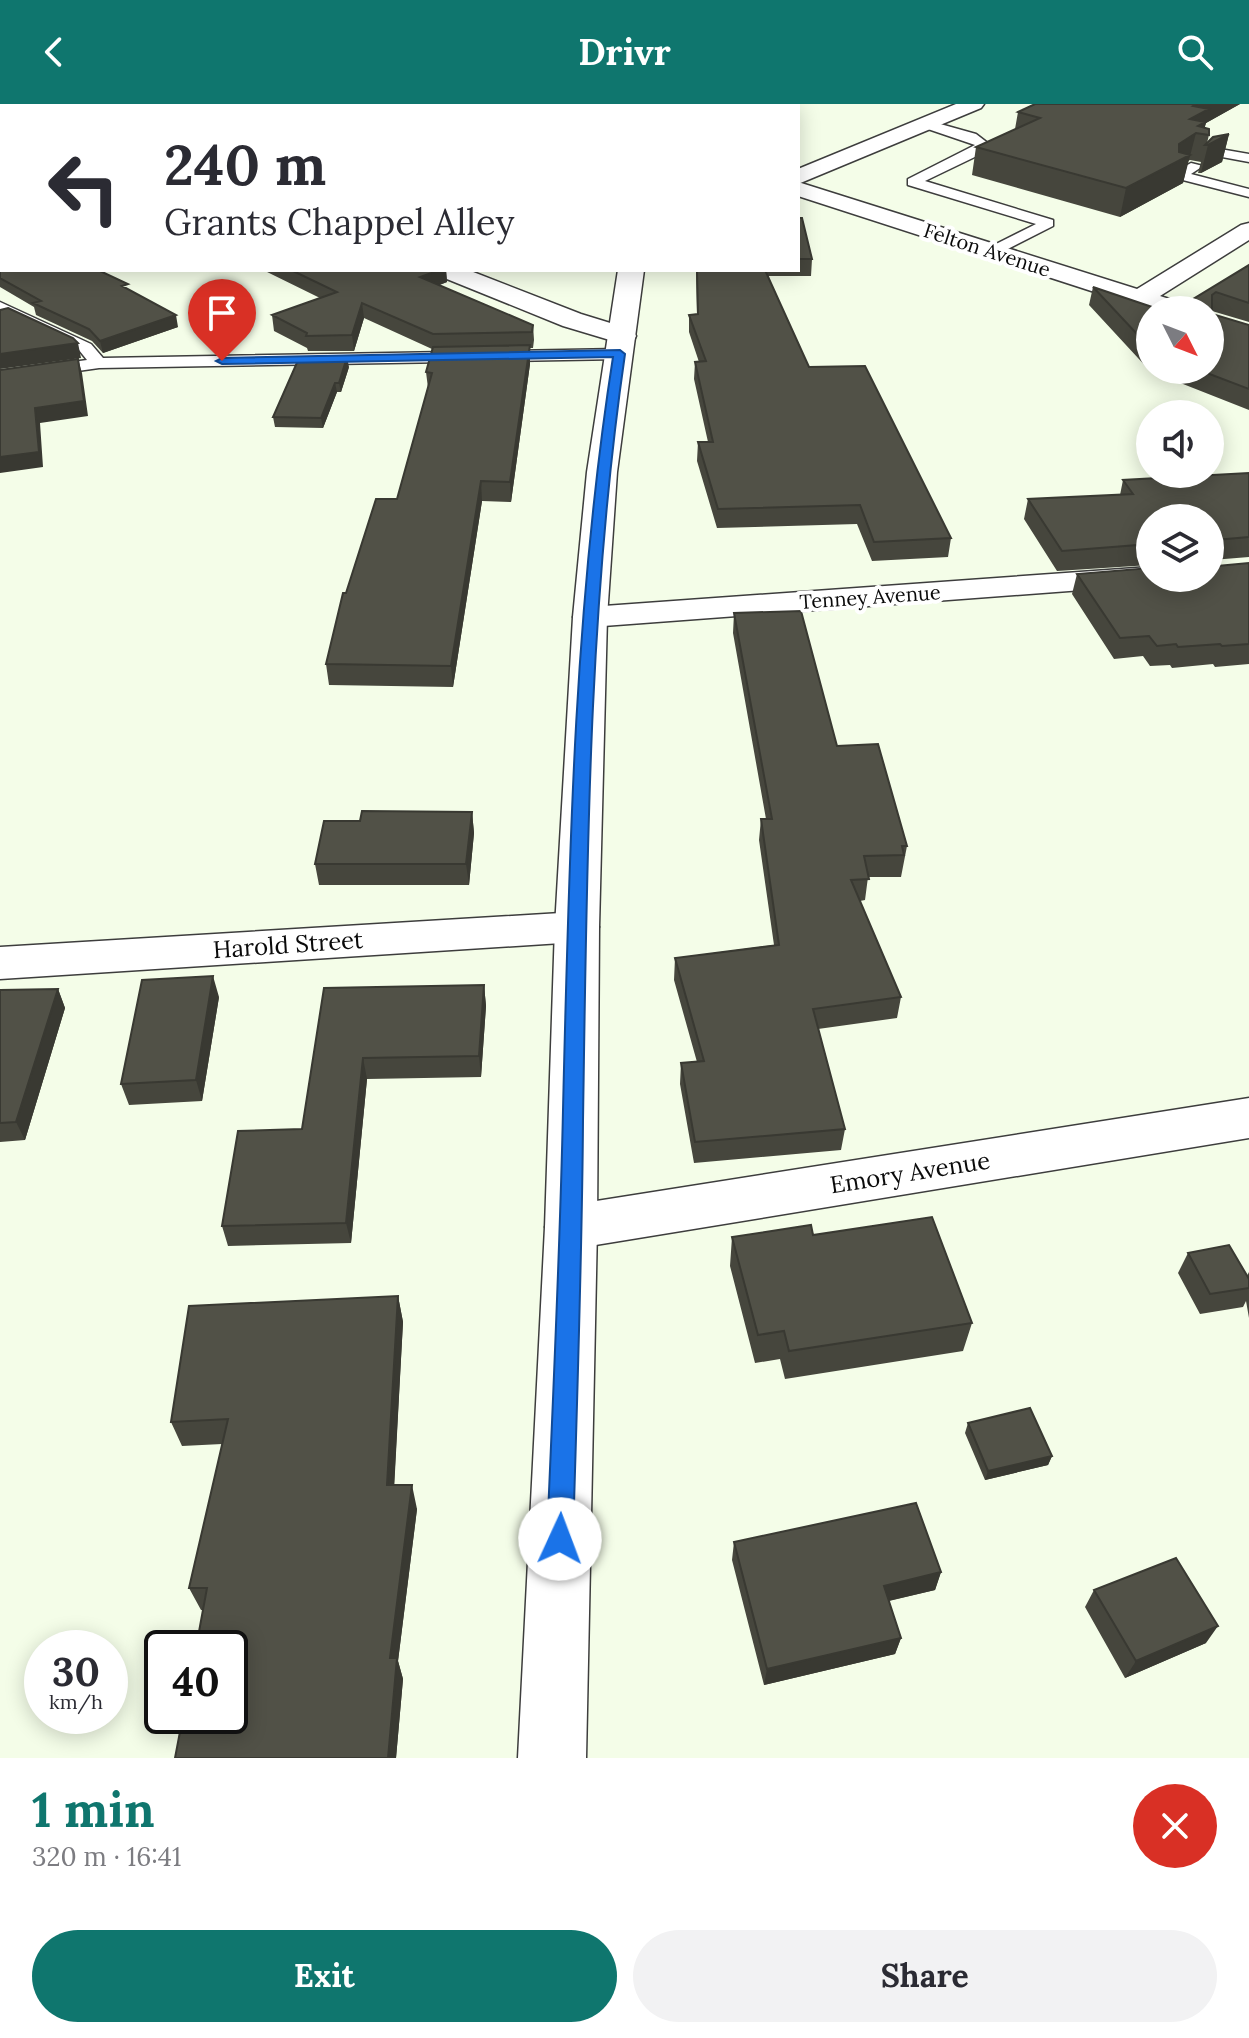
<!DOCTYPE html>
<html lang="en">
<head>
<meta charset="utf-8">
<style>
	:root { --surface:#fff; --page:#f2f2f3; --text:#2b2b33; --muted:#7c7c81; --accent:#0f766e }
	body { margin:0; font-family:Lora,serif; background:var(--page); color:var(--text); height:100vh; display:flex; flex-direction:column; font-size:30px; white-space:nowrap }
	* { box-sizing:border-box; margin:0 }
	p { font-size:26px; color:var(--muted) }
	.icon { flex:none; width:44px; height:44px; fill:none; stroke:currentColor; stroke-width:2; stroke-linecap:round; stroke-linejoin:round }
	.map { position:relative; height:1654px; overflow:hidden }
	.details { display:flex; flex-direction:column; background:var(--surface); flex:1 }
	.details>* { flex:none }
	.hud { position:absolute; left:0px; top:0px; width:800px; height:168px; box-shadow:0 4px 20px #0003; background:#fff; color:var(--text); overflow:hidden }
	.needle { width:52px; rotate:132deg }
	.buttons { position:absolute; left:1136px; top:192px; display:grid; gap:16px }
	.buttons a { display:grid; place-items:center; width:88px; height:88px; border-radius:50%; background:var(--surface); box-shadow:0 4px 20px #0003; font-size:40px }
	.speed { position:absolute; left:24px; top:1526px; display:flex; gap:16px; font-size:40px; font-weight:700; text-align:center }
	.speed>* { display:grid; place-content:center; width:104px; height:104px; border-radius:50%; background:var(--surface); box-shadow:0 4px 20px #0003; line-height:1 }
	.speed small { font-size:20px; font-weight:400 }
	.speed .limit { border:4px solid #111; border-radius:12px; background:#fff; color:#111 }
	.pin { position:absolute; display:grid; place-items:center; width:68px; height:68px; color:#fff; margin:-82px -34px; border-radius:50% 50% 50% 0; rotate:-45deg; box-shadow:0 0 8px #0007 }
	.pin .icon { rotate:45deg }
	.me { position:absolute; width:88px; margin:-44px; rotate:2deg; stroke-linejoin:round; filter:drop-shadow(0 0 6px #0008) }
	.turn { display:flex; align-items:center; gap:28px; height:168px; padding:0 32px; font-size:36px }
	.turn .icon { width:104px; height:104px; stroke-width:2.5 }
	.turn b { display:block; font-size:56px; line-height:68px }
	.round { display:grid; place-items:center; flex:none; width:84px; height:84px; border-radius:42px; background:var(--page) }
	.overview { display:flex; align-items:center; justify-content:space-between; height:136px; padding:0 32px }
	h1 { font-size:48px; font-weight:700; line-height:60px; color:var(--accent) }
	.action { display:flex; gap:16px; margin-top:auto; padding:16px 32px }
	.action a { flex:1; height:92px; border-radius:48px; background:var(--accent); color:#fff; font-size:32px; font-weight:700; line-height:92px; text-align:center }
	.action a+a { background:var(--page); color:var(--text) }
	header { display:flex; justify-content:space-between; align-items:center; height:104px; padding:0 32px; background:var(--accent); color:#fff; font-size:36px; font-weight:700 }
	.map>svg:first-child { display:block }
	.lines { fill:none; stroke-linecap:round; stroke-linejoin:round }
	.service-casing { stroke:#3d3d3d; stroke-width:3 }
	.minor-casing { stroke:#3d3d3d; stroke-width:3 }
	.tertiary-casing { stroke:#3d3d3d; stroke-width:3 }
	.service { fill:#fff; fill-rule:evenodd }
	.minor { fill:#fff; fill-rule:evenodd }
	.tertiary { fill:#fff; fill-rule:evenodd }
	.wall { fill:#46463d }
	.shaded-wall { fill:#393932 }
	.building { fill:#515147; stroke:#393932; stroke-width:2 }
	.route { fill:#1a73e8; stroke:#114b97; stroke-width:2 }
	.labels { text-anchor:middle; stroke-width:8; stroke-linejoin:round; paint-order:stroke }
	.far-street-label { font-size:20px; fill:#0a0a0a; stroke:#fff }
	.street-label { font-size:24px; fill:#0a0a0a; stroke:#fff }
</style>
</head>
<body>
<header><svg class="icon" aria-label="back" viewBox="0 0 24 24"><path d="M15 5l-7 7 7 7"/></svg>Drivr<svg class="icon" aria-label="search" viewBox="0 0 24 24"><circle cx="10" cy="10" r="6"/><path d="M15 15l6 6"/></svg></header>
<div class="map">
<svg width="1249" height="1654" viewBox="0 0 1249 1654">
	<rect width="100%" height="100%" fill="#f4fde8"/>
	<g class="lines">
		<defs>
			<path id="service" d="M926,16l50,14 13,10 -8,10 -56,27 128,39v6l-55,28h-10v-6l48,-24 -128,-39v-6l67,-34 -53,-18v-6z
				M1220,45l29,5v8l-27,-5 -7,5h-10v-6z
				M1191,59l12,3 -12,8 58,15v8l-74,-19v-6z
				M0,198l91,42 12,14 517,-9 8,5 -8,5 -521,9 -99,14v-10l87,-12 -8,-10 -79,-37z"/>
			<path id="minor" d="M514,0h25l1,2h-25z
				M798,78l339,107 104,-64 8,-2v17l-89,56 25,8 4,6h-39l-352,-114z
				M433,166h35l113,44 52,16 3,6 -3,6 -10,2 -60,-18 -126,-51z
				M1150,463v11h16l-4,6 -572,43 -12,-3 -5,-7 5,-7 12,-3z
				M577,808l16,4 6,11 -6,11 -16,4 -577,37v-32z
				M1249,994v40l-678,111 -19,-6 -7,-16 7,-16 19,-6z"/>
			<path id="tertiary" d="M956,0h28l-3,4 -183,76v-15z
				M618,166h26l-27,202 -10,145 -8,310 -2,300 -11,531h-68l27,-531 10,-300 18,-310 14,-145z"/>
		</defs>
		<use href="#service" class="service-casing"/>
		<use href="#minor" class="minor-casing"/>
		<use href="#tertiary" class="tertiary-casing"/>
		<use href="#service" class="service"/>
		<use href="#minor" class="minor"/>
		<use href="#tertiary" class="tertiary"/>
	</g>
	<path class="wall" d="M0,0l2,2v69l-2,-1z
		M1035,0h205l-34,19 -2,5 5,7 -2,8 22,-9 -7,28 -21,11h-3l3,-11 -11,-2 -2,1 -5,22 -63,34 -148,-42 4,-28 39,-18 3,-17z
		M798,114l14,41 -1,17h-44l42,91 142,171 -3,19 -76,4 -15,-37 -140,4 -20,-67 1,-19h10l-14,-63 1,-17h4l-10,-30v-17l8,-1 -1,-44h102z
		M0,149l130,37 48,37 -75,26 -11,-12 -56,-26 -2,-8 -34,-20z
		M1249,161v57l-37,-11v3l37,11v85l-99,-39 -61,-66 4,-18 57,23v60h60l-35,-60z
		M263,166h183l1,12 -8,3 94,40 1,15 -1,8h-3v16l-19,138 -29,-1 -29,186 -124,-2 -3,-21 20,-71 51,-94 31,-111 -2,-16 6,-23 -68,-31 -10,33h-46l-1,-3 -33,-17 -2,-16 48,-17z
		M349,263l-8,25h-4l-14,36 -48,-1 -2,-10z
		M1249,369v84l-37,3 -1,3 6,3 32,-3v101l-34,3 -2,-3 -41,4 -2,-3 -20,1 -7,-10 -29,3 -42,-65 5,-20 133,4v-60h-60v47l-93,6 -33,-52 4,-20 92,-4 3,-15z
		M734,509l103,133 70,100 -6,31h-33l-3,23 -5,1 41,96 -4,21 -79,11 27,100 -4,21 -147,13 -14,-79 1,-21 16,-1 -23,-82 1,-22 99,-13 -15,-105 2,-21h5l-33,-186z
		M472,708l2,21 -5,52h-150l-4,-21 45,-43z
		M484,881l2,21 -5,71 -114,2 -16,164 -123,3 -6,-20 80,-97 22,-141z
		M58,885l7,19 -40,132 -25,2v-152z
		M219,893l-17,104 -73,4 -8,-21z
		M813,1131l159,88 -9,28 -178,28 -5,-20 -25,4 -25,-97 2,-29z
		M1188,1149l59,23 2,-4v46l-3,-17 -3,6 -43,7 -22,-41z
		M398,1192l5,26 -9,163 23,24 -19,152 5,18 -7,79h-221l28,-148h-2l-12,-22 33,-144 -40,2 -11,-24z
		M968,1319l84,33 -4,9 -63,15 -20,-47z
		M734,1438l207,30 -6,18 -46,11 12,37 -6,16 -131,31 -32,-125z
		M1094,1486l112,53 -81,35 -40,-71z"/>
	<path class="shaded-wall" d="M1196,0h44l-34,19 -3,11 -7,-1 -13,50 -63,34 6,-29 53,-44 14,-38z
		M1229,30l-7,28 -21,11 7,-28z
		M440,166h6l1,12 -25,10 -2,-15z
		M362,199l2,15 -10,33 -2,-16z
		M176,211l2,12 -75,26 -3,-12z
		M78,239l3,15 -81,11v-15z
		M530,241v19l-19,138 -1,-20z
		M347,253l2,10 -8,25 -2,-9z
		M78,255l4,14 6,43 -48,7 3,44 -43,6v-16l35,-49z
		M335,279l2,9 -14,36 -2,-10z
		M481,377l1,20 -29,186 -2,-21z
		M472,708l2,21 -5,52 -3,-21z
		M213,872l6,21 -17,104 -6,-21z
		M484,881l2,21 -5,71 -2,-21z
		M58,885l7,19 -40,132 -9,-18z
		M363,954l4,21 -16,164 -5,-20z
		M398,1192l5,26 -10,187 -6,-24z
		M1052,1352l-4,9 -63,15 3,-9z
		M412,1381l5,24 -19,152 5,18 -7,79h-8l2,-100z
		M941,1468l-6,18 -56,13 5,-17z
		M1218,1522l-12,17 -81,35 11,-17z
		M901,1534l-6,16 -131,31 3,-16z"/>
	<path class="building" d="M0,0h209l5,2h-212v57l-2,-1z
		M1035,0h161l-3,2 16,3 -19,10 15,3 -7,4 11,3v6l-13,-2 -17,11v8l11,3 -64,33 -150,-41 64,-29 -22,-6z
		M1229,30l-21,11h-3l8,-8z
		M798,114h4l10,41h-14z
		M2,148v18h96l30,14 -6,2 54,29 -76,26 -11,-12 -56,-26 8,-2 -41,-23v-25z
		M1249,161v38l-33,-11 -4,3v19l37,11v64l-50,-19h11v-60h-35z
		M291,166h149l-20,7 113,48 -1,7 -99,2 -71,-31 -10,32 -46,1 1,-3 -35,-18 65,-23z
		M697,166h68l44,97 56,-1 86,172 -77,4 -14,-37 -142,4 -20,-67h15l-18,-80 11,-1 -17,-46 9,-1z
		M1093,183l68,23h-11v38z
		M8,204l65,30 5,5 -78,11v-44z
		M530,241l-20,137 -29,-1 -30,185 -125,-2 17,-71h3l30,-94h21l35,-126 -6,-1 7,-25z
		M347,253l-8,26h-4l-14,35 -48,-1 26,-59z
		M78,255l6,42 -49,7 4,44 -39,5v-87z
		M1249,369v64l-33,3 -3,15h-3v-37h-60v26l-88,7 -34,-52 105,-5 -10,-14z
		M1210,459l7,3 32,-3v81l-27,2 -2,-2 -42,3 -2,-3 -19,2 -8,-10 -29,2 -43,-64 73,-6v10h60z
		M801,507l36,135 41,-2 29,102h-5l2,9 -40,1 5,23 -18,1 50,117 -88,12 32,120 -150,13 -14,-79 23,-2 -29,-103 104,-13 -18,-126h11l-38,-206z
		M362,707l110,1 -6,52h-151l9,-43h36z
		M213,872l-17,104 -75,4 21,-104z
		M484,881l-5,71 -116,2 -17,165 -124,3 16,-95 64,-2 22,-141z
		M58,885l-42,133 -16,1v-133z
		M932,1113l40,106 -183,28 -5,-20 -26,4 -26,-98 79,-12 2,10z
		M1229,1141l20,34v9l-39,6 -22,-41z
		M398,1192l-11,189h25l-22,173h7l-9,100h-213l8,-42h47v-68h-34l11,-60h-18l39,-169 -57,3 18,-116z
		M1030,1304l22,48 -64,15 -20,-48z
		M916,1399l25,69 -57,14 17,52 -134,31 -33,-127z
		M1176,1454l42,68 -82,35 -42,-71z"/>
	<path class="route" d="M620,246l5,4c-37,254 -38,511 -42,767 -1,140 -6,279 -10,418l-4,9 -9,4 -9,-4 -4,-9c6,-143 13,-285 16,-429 6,-251 11,-504 50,-753l-391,7 -6,-3 6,-3z"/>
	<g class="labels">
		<g class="far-street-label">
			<text transform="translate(987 146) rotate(18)" y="7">Felton Avenue</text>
			<text transform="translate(870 493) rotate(-4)" y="7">Tenney Avenue</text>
		</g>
		<g class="street-label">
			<text transform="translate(288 841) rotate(-4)" y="8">Harold Street</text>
			<text transform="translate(910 1069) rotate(-9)" y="8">Emory Avenue</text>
		</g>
	</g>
</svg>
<div class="buttons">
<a><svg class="needle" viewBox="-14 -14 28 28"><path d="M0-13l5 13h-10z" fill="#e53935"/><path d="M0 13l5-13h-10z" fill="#7c7c81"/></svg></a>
<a><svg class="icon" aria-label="sound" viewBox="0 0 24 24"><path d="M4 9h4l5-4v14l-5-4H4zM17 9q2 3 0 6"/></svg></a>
<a><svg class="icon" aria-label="layers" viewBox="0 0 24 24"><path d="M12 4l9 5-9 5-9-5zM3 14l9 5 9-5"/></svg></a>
</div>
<div class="speed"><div>30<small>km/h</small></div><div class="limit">40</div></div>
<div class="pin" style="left:222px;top:257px;background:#d93025"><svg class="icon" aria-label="arrive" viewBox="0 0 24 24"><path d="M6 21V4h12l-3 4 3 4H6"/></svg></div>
<svg class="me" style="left:560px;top:1435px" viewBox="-20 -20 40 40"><circle r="19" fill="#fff"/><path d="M0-13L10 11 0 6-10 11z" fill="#1a73e8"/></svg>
<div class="hud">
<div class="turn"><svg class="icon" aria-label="left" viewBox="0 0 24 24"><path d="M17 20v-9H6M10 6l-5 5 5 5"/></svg><div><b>240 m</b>Grants Chappel Alley</div></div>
</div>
</div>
<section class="details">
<div class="overview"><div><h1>1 min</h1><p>320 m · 16:41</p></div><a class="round" style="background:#d93025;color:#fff"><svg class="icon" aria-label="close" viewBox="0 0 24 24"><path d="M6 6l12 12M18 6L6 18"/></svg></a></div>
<div class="action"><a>Exit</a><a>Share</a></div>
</section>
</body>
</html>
